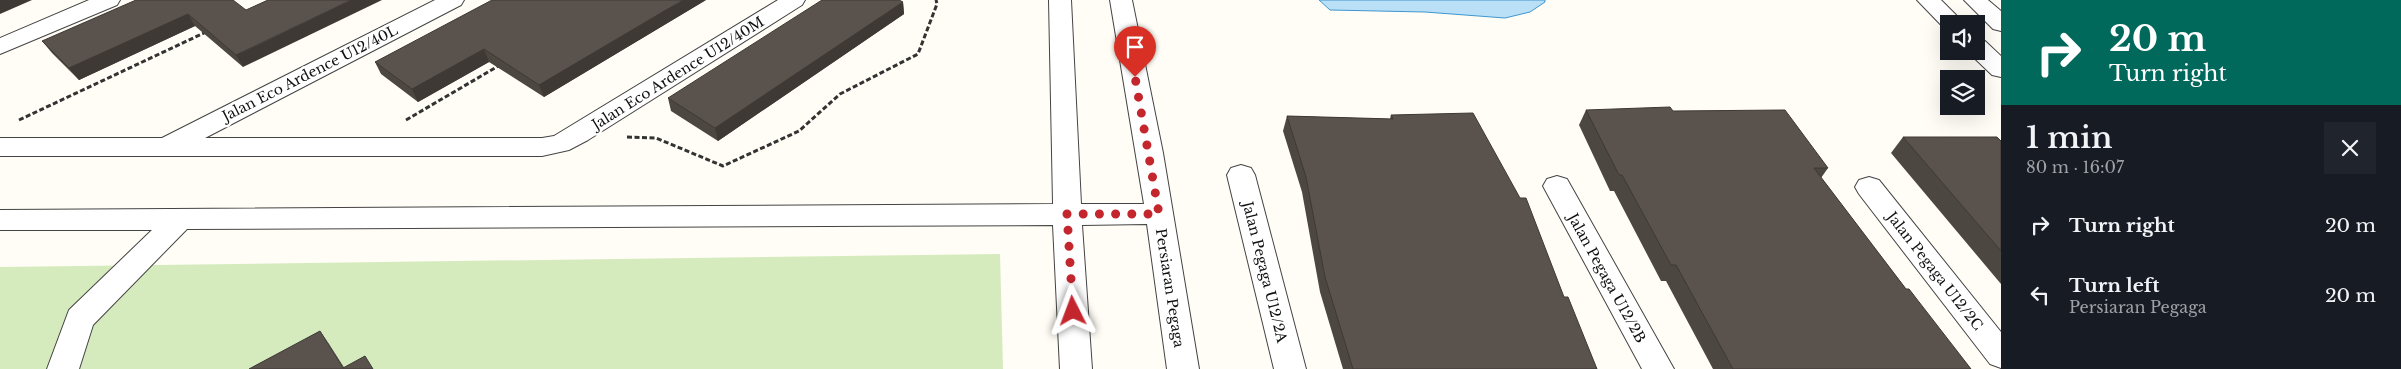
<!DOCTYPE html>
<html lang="en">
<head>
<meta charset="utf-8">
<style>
	:root { --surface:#171b24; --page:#20242c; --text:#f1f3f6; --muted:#9ea1a6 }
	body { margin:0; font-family:"Libre Baskerville",serif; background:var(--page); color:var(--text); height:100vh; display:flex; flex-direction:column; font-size:19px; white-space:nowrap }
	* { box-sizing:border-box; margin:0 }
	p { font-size:16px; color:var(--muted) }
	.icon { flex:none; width:28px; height:28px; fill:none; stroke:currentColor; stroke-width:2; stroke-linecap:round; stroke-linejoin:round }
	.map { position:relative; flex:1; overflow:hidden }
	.drawer { display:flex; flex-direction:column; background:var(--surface); width:400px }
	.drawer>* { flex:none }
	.banner { background:#00695c; color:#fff; overflow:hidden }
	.tools { position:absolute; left:1940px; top:15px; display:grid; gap:10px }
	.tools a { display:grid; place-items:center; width:45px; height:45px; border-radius:0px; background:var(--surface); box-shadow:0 5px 20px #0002; font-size:25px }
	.pin { position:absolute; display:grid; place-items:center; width:42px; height:42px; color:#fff; margin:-51px -21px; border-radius:50% 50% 50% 0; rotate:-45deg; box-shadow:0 0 5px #0007 }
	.pin .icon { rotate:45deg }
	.me { position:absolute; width:55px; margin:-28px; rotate:357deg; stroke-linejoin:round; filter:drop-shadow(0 0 4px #0008) }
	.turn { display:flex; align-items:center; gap:18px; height:105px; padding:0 25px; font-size:22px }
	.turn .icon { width:65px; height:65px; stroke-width:2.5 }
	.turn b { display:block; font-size:35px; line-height:42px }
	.round { display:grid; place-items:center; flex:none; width:52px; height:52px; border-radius:0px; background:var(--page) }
	.head { display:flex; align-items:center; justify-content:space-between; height:85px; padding:0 25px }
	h1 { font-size:30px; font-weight:600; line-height:38px }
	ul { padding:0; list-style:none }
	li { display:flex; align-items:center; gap:15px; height:70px; padding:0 25px }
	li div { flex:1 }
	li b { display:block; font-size:19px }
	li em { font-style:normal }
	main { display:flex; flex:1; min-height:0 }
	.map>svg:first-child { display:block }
	.green { fill:#d5ebbd }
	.water { fill:#b9e0f7; stroke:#3f96cf }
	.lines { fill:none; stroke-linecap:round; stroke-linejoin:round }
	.minor-casing { stroke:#444; stroke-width:2 }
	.tertiary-casing { stroke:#444; stroke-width:2 }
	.path { stroke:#333; stroke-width:3; stroke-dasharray:5 2.5; stroke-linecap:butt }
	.minor { fill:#fff; fill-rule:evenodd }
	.tertiary { fill:#fff; fill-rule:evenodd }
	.wall { fill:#4d4742 }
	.shaded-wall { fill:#3f3936 }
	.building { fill:#5a524d; stroke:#3f3936 }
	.route { stroke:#c4262e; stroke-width:9; stroke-dasharray:0 16.2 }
	.labels { text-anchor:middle; stroke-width:5; stroke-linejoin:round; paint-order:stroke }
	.street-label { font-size:14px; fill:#111; stroke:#fff }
</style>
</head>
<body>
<main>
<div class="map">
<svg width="2001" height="369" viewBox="0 0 2001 369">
	<rect width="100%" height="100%" fill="#fffdf5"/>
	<path class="green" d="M1000,254l3,115h-1003v-102z"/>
	<path class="water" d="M1319,0h226v2l-15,10 -25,6 -80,-6 -95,-2z"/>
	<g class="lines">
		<defs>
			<path id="minor" d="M89,0h31l-3,5 -117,49v-16z
				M435,0h29l-3,5 -256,133h337l12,-2 224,-136h27l-3,5 -214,135 -19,10 -27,6h-542v-18h162z
				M1049,0h22l10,204h63l-34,-204h22l31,153 36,216h-32l-20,-145 -65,1 10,144h-32l-7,-144 -866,4 -94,96 -14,44h-32l22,-59 83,-80h-152v-20l1053,-6z
				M1241,165l10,3 4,7 51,194h-32l-47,-194 4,-7z
				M1557,176l10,3 107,190h-32l-99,-183 4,-7z
				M1869,177l10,3 122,152v36l-11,-4 -131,-170 -4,-7 4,-7z"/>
			<path id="tertiary" d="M1917,0h24l24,24h-16v6l-4,-1z
				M1964,0h24l13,11v20l-8,-2z
				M1976,39l9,2 16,15v21l-9,-2 -25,-24h9z"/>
		</defs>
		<use href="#minor" class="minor-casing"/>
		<use href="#tertiary" class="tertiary-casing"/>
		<path class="path" d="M19,120l187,-88
			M406,120l94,-55
			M627,137l29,1 67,28 76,-35 41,-37 78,-40 19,-50 -1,-4"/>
		<use href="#minor" class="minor"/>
		<use href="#tertiary" class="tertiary"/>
	</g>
	<path class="wall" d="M233,0l10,67 -48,-41 -116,54 -27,-27 -10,-12z
		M706,0l-162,97 -55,-35 -71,40 -37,-28 -6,-12z
		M903,2l1,12 -186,127 -47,-30 -3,-13z
		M1586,110l87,1 155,57 -7,10 85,111 65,80h-258l-47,-88h-5l-47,-90h-4l-31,-66z
		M1391,115l173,182 33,72h-254l-23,-77 -18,-100 -19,-61 4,-15 103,3z
		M1903,137l98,4v143l-110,-131z"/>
	<path class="shaded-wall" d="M0,0h32l-32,14z
		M351,0h31l-139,67 -7,-12z
		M683,0h23l-162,97 -5,-12z
		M903,2l1,12 -186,127 -3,-13z
		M188,14l7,12 -116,54 -10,-12z
		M484,49l5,13 -71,40 -6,-13z
		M320,331l9,13 16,25h-1z"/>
	<path class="building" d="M136,0h97l13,10 22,-10h83l-115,55 -48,-41 -119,54 -27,-27z
		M492,0h191l-144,85 -55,-36 -72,40 -37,-27z
		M822,0h77l4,2 -188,126 -47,-30z
		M1670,107l3,4 112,-1 43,58h-14l92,121h3l62,80h-238l-57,-104h-5l-49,-90h-3l-33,-65z
		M1473,113l47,85h6l38,99h4l29,72h-244l-28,-92 -19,-100 -19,-61 106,3 -2,-4z
		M1903,137h94l4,4v110z
		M320,331l23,37 22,-12 8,13h-124z"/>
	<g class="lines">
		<path class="route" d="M1073,311l-6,-97h92l-24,-137"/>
	</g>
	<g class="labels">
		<g class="street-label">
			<text transform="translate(310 73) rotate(-27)" y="5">Jalan Eco Ardence U12/40L</text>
			<text transform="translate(678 73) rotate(-32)" y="5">Jalan Eco Ardence U12/40M</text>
			<text transform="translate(1935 271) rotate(52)" y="5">Jalan Pegaga U12/2C</text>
			<text transform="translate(1265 272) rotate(76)" y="5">Jalan Pegaga U12/2A</text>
			<text transform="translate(1607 278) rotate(61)" y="5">Jalan Pegaga U12/2B</text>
			<text transform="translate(1170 288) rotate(81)" y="5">Persiaran Pegaga</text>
		</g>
	</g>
</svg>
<div class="tools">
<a><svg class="icon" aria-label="sound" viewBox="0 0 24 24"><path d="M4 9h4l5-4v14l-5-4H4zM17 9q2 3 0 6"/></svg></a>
<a><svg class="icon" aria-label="layers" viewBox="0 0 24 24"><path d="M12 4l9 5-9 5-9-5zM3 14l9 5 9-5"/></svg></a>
</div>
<div class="pin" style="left:1135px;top:77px;background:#d93025"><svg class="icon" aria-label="arrive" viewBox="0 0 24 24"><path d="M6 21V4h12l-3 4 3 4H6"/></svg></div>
<svg class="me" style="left:1073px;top:311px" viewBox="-20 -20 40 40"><path d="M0-17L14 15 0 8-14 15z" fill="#c4262e" stroke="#fff" stroke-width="4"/></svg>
</div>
<section class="drawer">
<div class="banner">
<div class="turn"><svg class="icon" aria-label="right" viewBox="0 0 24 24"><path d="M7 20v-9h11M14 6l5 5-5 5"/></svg><div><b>20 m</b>Turn right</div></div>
</div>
<div class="head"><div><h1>1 min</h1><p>80 m · 16:07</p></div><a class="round"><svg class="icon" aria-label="close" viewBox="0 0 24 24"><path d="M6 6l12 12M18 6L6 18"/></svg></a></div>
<ul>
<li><svg class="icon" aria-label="right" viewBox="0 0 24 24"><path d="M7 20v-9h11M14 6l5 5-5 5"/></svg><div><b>Turn right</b></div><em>20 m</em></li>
<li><svg class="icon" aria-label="left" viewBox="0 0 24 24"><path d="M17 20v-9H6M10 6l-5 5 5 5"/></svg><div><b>Turn left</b><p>Persiaran Pegaga</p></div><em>20 m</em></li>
</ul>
</section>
</main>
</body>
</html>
